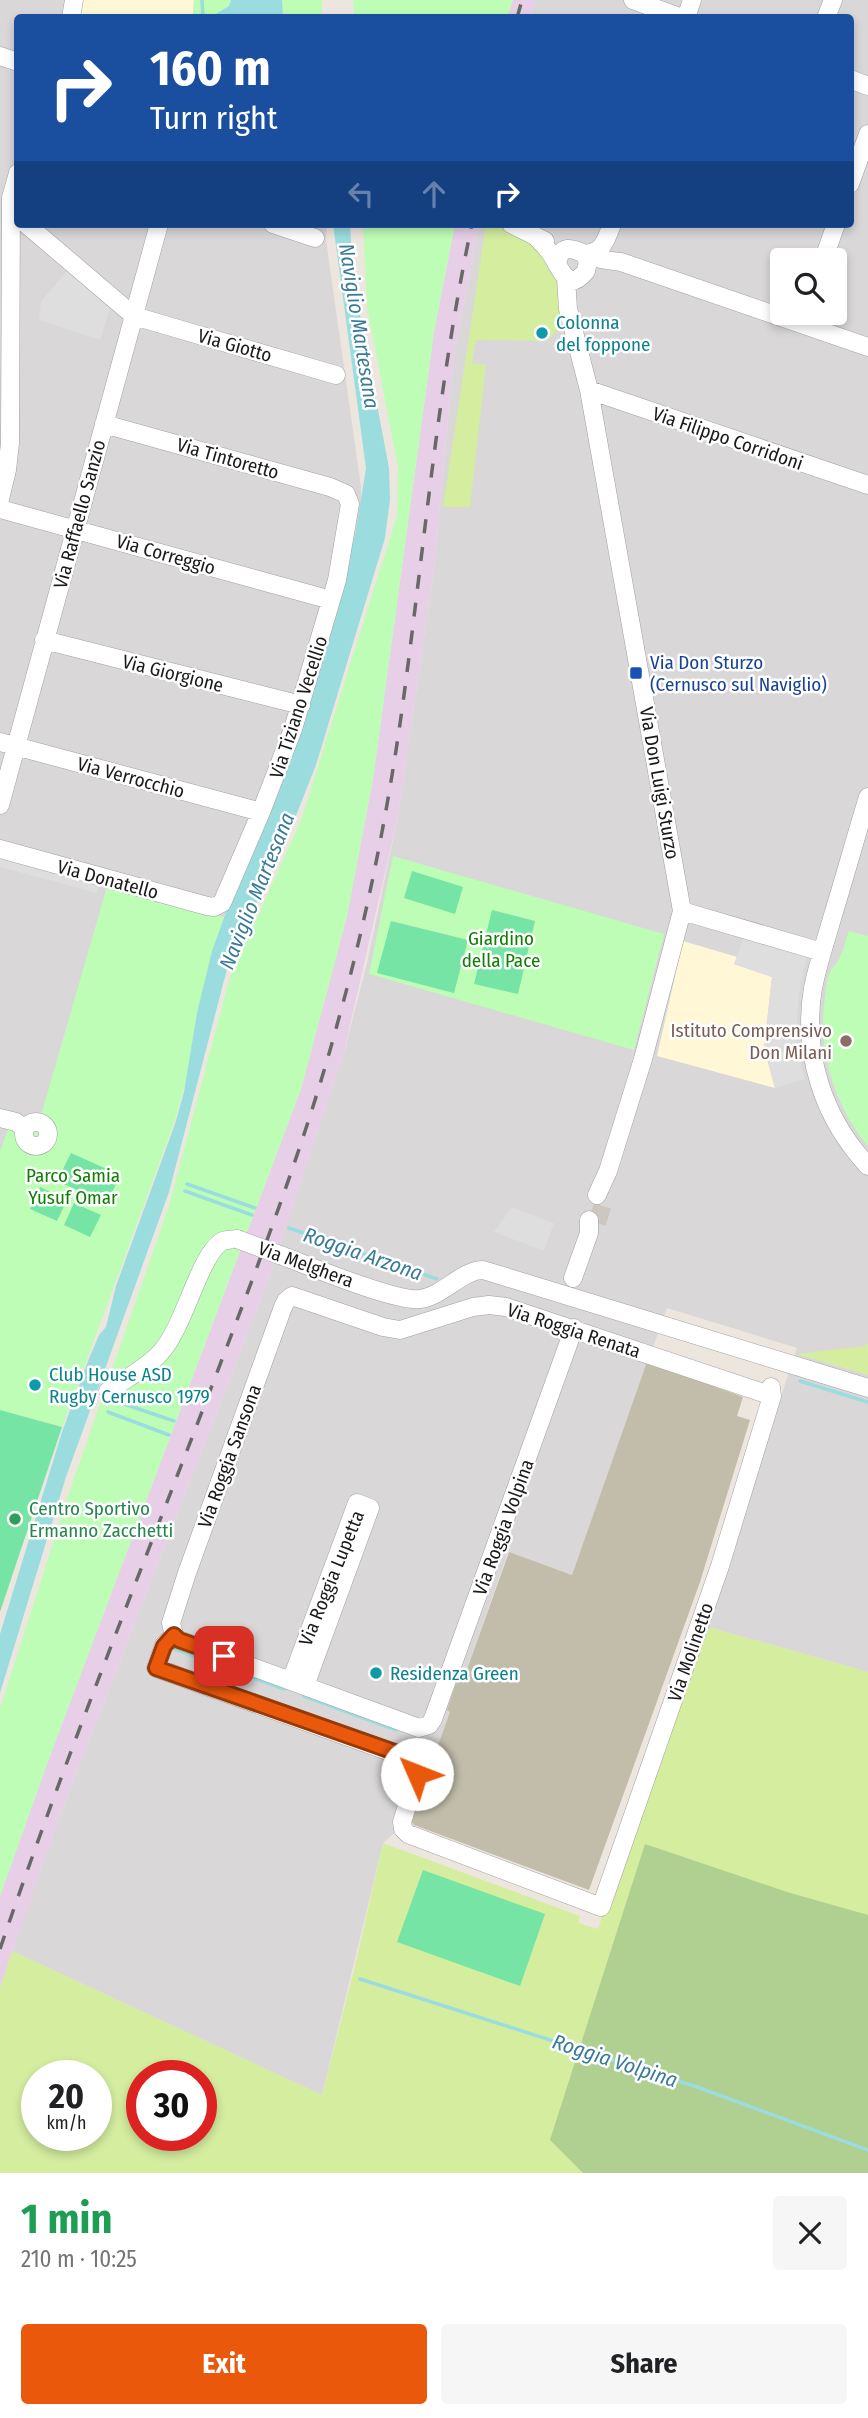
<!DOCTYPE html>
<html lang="en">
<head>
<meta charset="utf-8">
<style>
	:root { --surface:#fff; --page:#f6f6f6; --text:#202124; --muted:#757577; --accent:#ea580c }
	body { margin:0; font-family:"Fira Sans Condensed",sans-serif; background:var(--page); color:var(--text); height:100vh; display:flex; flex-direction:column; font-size:26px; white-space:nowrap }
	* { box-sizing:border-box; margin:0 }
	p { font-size:23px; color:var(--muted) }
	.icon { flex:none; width:38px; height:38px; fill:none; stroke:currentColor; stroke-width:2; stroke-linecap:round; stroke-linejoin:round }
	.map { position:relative; height:2173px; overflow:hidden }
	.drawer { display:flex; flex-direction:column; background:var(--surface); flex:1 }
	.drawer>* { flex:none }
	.banner { position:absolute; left:14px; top:14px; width:840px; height:214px; border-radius:7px; box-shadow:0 4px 10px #0003; background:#1a4fa0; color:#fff; overflow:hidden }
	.buttons { position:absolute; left:770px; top:248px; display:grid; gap:14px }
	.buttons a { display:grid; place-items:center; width:77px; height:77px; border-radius:7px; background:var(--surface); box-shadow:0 4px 10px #0003; font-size:35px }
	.speed { position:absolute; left:21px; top:2060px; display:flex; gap:14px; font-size:35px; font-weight:700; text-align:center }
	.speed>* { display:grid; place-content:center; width:91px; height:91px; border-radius:50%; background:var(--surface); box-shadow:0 4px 10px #0003; line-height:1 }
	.speed small { font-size:18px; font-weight:400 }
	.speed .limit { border:10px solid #d22; background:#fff; color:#111 }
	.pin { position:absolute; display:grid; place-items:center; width:60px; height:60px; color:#fff; margin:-30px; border-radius:14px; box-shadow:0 4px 10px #0006 }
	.me { position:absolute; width:77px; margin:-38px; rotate:314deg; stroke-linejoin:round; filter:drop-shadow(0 0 5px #0008) }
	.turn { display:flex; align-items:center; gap:24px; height:147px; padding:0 21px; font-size:32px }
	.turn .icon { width:91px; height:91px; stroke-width:2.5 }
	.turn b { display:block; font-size:49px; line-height:60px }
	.lanes { display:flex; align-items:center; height:66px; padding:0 21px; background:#0003; justify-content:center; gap:35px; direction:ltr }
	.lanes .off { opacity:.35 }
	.round { display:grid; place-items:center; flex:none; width:74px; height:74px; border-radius:7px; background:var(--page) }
	.overview { display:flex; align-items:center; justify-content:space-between; height:119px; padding:0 21px }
	h1 { font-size:42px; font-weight:700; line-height:52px; color:#1e9e55 }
	.cta { display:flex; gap:14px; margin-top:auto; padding:14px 21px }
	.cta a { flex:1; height:80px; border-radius:7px; background:var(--accent); color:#fff; font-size:28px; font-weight:700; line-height:80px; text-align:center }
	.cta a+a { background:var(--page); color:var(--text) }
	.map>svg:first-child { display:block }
	.residential { fill:#d9d7d8; fill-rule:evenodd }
	.industrial { fill:#e7d0e7 }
	.education { fill:#fff7d6 }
	.construction { fill:#c2bdaa }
	.grass { fill:#d4ed9f; fill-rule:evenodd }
	.forest { fill:#afd090 }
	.park { fill:#befdb6 }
	.pitch { fill:#75e4a4 }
	.parking { fill:#dedede }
	.water { fill:#9bdddf }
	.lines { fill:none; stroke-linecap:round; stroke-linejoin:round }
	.stream { stroke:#9bdddf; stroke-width:3.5 }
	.minor-tunnel { stroke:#cdc7c1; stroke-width:18; stroke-dasharray:18 9; stroke-linecap:butt }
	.minor-casing { stroke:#a1a1a1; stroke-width:19 }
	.minor { stroke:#fff; stroke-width:18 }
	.rail { stroke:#686868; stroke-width:3.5; stroke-dasharray:14 14; stroke-linecap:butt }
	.minor-bridge-casing { stroke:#a1a1a1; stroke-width:19; stroke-linecap:butt }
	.minor-bridge { stroke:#fff; stroke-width:18 }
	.route-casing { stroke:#983908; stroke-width:18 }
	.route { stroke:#ea580c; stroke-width:12 }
	.culture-dot { fill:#0f9aa8; stroke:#fff; stroke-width:2.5 }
	.transit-dot { fill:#1a4fb4; stroke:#fff; stroke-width:2.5 }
	.education-dot { fill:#8d6e63; stroke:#fff; stroke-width:2.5 }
	.leisure-dot { fill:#2e9e5b; stroke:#fff; stroke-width:2.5 }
	.labels { text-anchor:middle; stroke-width:5; stroke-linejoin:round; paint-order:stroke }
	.culture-label { font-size:19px; fill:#0d838f; stroke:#fff; text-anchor:start }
	.street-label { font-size:19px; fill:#1a1a1a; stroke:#fff }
	.transit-label { font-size:19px; fill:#164399; stroke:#fff; text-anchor:start }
	.park-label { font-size:19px; fill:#107e03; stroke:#fff }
	.education-label { font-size:19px; fill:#785e54; stroke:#fff; text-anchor:end }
	.leisure-label { font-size:19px; fill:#27864d; stroke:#fff; text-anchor:start }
	.water-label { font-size:21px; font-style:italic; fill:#3a7b98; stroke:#fff }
</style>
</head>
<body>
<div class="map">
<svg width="868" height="2173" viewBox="0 0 868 2173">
	<rect width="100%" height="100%" fill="#ede6df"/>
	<path class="residential" d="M0,0h317l1,17 -300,1v206h309l-1,16 35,247v34l-12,57 -132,369 -217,434z
		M536,0h332v1672l-163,-46 92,-278 -130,-40 -95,267 -64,-23 -43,123 -6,-1 -12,36 4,1 -40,107 -28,25 -61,252 -310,-144 50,-141 207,-532 74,-222 24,-93 31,-147 36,-247 20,-212 25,-133h371v-206l-320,-1zM782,261h53v52h-53z"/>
	<path class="industrial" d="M513,0h23l-6,17 -23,1z
		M455,224h24l-25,133 -20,212 -36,247 -55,240 -74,222 -207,532 -62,178v-92l47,-132 254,-675 46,-173 26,-137 61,-447z"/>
	<path class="education" d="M82,0h112l-1,17 -113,1z
		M683,941l54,16 -3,7 38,13 -8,71 11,40 -118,-32z"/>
	<path class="construction" d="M647,1362l96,35 -6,19 13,4 -50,162 -111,308 -175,-65 -3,-4 39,-109 -3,-2 12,-36 6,1 44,-123 63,23z"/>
	<path class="grass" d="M486,224h5l45,21 26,40 1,20 -5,25 -11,11 -71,-1 -4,23 14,2 -16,142h-27z
		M868,1343v32l-72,-21 69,-8z
		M705,1626l163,46v501h-868v-185l12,-37 310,144 34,-133 27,-119 197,73 -2,7 20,6 42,-127zM37,2076h59v59h-59zM142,2076h59v59h-59z"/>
	<path class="forest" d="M645,1844l142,48 81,23v258h-285l-33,-33z"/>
	<path class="park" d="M194,0h128v17l-129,1z
		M353,0h160l-6,18 -153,-1z
		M363,224h92l-21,108 -61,447 -26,137 -46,173 -254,675 -47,132v-188l73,-227 96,-275 61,-229 71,-157 96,-304 1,-49 -31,-160z
		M393,856l271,78 -30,116 -265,-76z
		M108,883l125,37 -60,206 -111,301 -62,-17v-258l14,-39 26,6z
		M849,931l19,5v210c-34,-41 -51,-96 -43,-149 1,-8 2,-19 6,-27 2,-4 4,-3 6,-8 6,-8 8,-21 12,-31z"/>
	<path class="pitch" d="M412,871l51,16 -8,27 -51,-16z
		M492,910l43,11 -17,73 -44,-10z
		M391,921l77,19 -14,53 -77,-20z
		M71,1153l49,22 -13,29 -50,-23z
		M40,1187l27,13 -10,21 -27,-12z
		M74,1203l27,12 -11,22 -26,-12z
		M0,1410l62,17 -62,185z
		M423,1870l122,44 -25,72 -123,-44z"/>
	<path class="parking" d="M68,270l42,38 -10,32 -61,-20 2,-19z
		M0,854l100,28 -3,11 -97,-26z
		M744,937l63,19 -7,30 -3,32v28l8,33 -30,9 -11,-40 8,-71 -38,-13z
		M512,1207l42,16 -10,28 -50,-19z"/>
	<path class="water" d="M231,0h51l1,17h-72l18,-11z
		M333,224h17l3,54 36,190 1,32 -5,38 -69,227 -21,53 -68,151 -58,223 -103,285 -66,216v-59l62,-202 26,-71 11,-26 7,-8 10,-41 59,-162 9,-32 13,-79 15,-62 130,-360 14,-61 10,-62z"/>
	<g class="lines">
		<path class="stream" d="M202,0l1,18
			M187,1184l68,24
			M185,1191l67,24
			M289,1228l148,51
			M800,1381l68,21
			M112,1400l62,21
			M108,1412l61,23
			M172,1648l112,41
			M304,1696l92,34
			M360,1979l337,108 171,63"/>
		<path class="minor-tunnel" d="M597,1223l8,-26"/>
		<defs>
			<path id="minor" d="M633,0l49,18
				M71,18l3,-18
				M686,18l6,-18
				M826,18l7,-18
				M0,56l18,6
				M850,79l18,7
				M850,184l18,-50
				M26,224l108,92 202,59
				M273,224l42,14
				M511,224l34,17
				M536,237c5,5 11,11 15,17 9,12 16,41 35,17l2,-10 -4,-7
				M584,254c19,-1 22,-14 28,-30
				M823,261l13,-37
				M557,265c4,-27 21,-13 35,-8 10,3 20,4 29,5l247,85
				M566,278l2,31 21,81 93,521 -39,148 -35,112 -11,24
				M589,390l279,95
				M0,499l7,-29 3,-27 1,-245 7,-25
				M0,509l331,91
				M44,640l257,65
				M0,742l261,70
				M868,797c-12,39 -23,79 -35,118 -7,25 -15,48 -20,73 -11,65 10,130 55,178
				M0,805l159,-581
				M0,849l207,57 7,1 8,-4 39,-91 32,-83 44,-149 13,-76 -4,-10 -16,-7 -226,-63
				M682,911l140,41
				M0,1118l16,4 9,7
				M24 1134a12 12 0 1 1 24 0a12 12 0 1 1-24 0Z
				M280,1255c27,10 118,48 140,44 23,-3 42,-29 63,-29l385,118
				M573,1278l16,-45v-13
				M574,1328l-141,391 -4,6 -10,3 -240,-88 -5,-5 -3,-12 16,-50 96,-266 3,-6 6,-5 91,31 17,3 73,-23 16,-2 17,2 266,89
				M108,1391c17,-12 39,-23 53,-39 23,-25 38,-95 60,-110 4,-3 11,-2 16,-3
				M174,1635l-10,10 -8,23 257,92 3,6 1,8 -15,48 1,7 5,5 193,73 119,-341 52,-170 -1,-9
				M291,1681l66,-178 13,5 -65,178"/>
		</defs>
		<use href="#minor" class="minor-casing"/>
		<use href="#minor" class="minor"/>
		<path class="rail" d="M517,18l5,-18
			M0,1949c65,-191 141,-378 213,-566 45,-118 91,-236 124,-358 32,-114 54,-229 69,-345 20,-152 34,-306 66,-456"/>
		<defs>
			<path id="minor-bridge" d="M237,1239l43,16"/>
		</defs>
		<use href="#minor-bridge" class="minor-bridge-casing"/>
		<use href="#minor-bridge" class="minor-bridge"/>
	</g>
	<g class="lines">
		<defs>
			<path id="route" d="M224,1656l-45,-16 -5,-5 -10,11 -8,22 247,87 11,7 3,12"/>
		</defs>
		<use href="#route" class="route-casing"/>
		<use href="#route" class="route"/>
	</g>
	<g class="culture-dot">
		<circle cx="542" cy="333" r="7"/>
		<circle cx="35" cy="1385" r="7"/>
		<circle cx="376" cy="1673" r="7"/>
	</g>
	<rect class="transit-dot" x="629" y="666" width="14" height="14" rx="3.5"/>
	<circle class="education-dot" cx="846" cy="1041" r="7"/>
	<circle class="leisure-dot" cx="15" cy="1519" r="7"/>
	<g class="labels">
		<g class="culture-label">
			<text x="556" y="329">Colonna<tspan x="556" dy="22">del foppone</tspan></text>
			<text x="49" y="1381">Club House ASD<tspan x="49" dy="22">Rugby Cernusco 1979</tspan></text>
			<text x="390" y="1680">Residenza Green</text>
		</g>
		<g class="street-label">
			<text transform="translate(235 345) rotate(16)" y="7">Via Giotto</text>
			<text transform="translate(728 438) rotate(19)" y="7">Via Filippo Corridoni</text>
			<text transform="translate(228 458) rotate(16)" y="7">Via Tintoretto</text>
			<text transform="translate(79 514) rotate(-75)" y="7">Via Raffaello Sanzio</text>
			<text transform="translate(166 554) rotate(16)" y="7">Via Correggio</text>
			<text transform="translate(173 673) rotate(14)" y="7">Via Giorgione</text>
			<text transform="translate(298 707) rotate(-72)" y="7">Via Tiziano Vecellio</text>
			<text transform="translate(131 777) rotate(15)" y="7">Via Verrocchio</text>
			<text transform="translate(660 783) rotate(80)" y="7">Via Don Luigi Sturzo</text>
			<text transform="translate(108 879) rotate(15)" y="7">Via Donatello</text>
			<text transform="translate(306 1264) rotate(20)" y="7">Via Melghera</text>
			<text transform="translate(574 1330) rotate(18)" y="7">Via Roggia Renata</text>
			<text transform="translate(229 1456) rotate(-70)" y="7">Via Roggia Sansona</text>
			<text transform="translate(503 1527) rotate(-70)" y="7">Via Roggia Volpina</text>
			<text transform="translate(331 1578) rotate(-68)" y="7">Via Roggia Lupetta</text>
			<text transform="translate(690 1652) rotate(-71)" y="7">Via Molinetto</text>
		</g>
		<g class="transit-label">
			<text x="650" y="669">Via Don Sturzo<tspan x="650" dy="22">(Cernusco sul Naviglio)</tspan></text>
		</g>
		<g class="park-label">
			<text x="501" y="945">Giardino<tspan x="501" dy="22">della Pace</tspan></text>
			<text x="73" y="1182">Parco Samia<tspan x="73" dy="22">Yusuf Omar</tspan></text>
		</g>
		<g class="education-label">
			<text x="832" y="1037">Istituto Comprensivo<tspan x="832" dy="22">Don Milani</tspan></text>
		</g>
		<g class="leisure-label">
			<text x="29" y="1515">Centro Sportivo<tspan x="29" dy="22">Ermanno Zacchetti</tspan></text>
		</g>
		<g class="water-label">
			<text transform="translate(359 326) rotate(81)" y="7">Naviglio Martesana</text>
			<text transform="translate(257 891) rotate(-68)" y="7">Naviglio Martesana</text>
			<text transform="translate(363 1254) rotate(19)" y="7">Roggia Arzona</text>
			<text transform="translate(615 2061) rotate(18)" y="7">Roggia Volpina</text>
		</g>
	</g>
</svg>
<div class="buttons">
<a><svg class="icon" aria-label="search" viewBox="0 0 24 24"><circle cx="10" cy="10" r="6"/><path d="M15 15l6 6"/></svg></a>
</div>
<div class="speed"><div>20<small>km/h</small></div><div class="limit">30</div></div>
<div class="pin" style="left:224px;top:1656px;background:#d93025"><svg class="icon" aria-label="arrive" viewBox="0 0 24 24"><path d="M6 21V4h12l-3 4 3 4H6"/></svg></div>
<svg class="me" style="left:417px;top:1774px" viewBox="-20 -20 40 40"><circle r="19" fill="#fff"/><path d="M0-13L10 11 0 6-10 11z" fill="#ea580c"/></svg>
<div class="banner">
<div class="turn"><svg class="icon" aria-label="right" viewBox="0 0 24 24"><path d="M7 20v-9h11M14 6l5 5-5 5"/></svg><div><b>160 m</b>Turn right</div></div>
<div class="lanes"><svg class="icon off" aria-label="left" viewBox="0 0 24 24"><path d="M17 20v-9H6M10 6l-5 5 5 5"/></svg><svg class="icon off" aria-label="ahead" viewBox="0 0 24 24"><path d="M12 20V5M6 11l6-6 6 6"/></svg><svg class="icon" aria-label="right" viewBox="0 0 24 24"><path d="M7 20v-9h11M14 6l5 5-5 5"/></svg></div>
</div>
</div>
<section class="drawer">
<div class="overview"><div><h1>1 min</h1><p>210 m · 10:25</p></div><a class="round"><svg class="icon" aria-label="close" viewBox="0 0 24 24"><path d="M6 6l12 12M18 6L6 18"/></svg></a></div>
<div class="cta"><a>Exit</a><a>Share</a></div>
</section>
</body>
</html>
